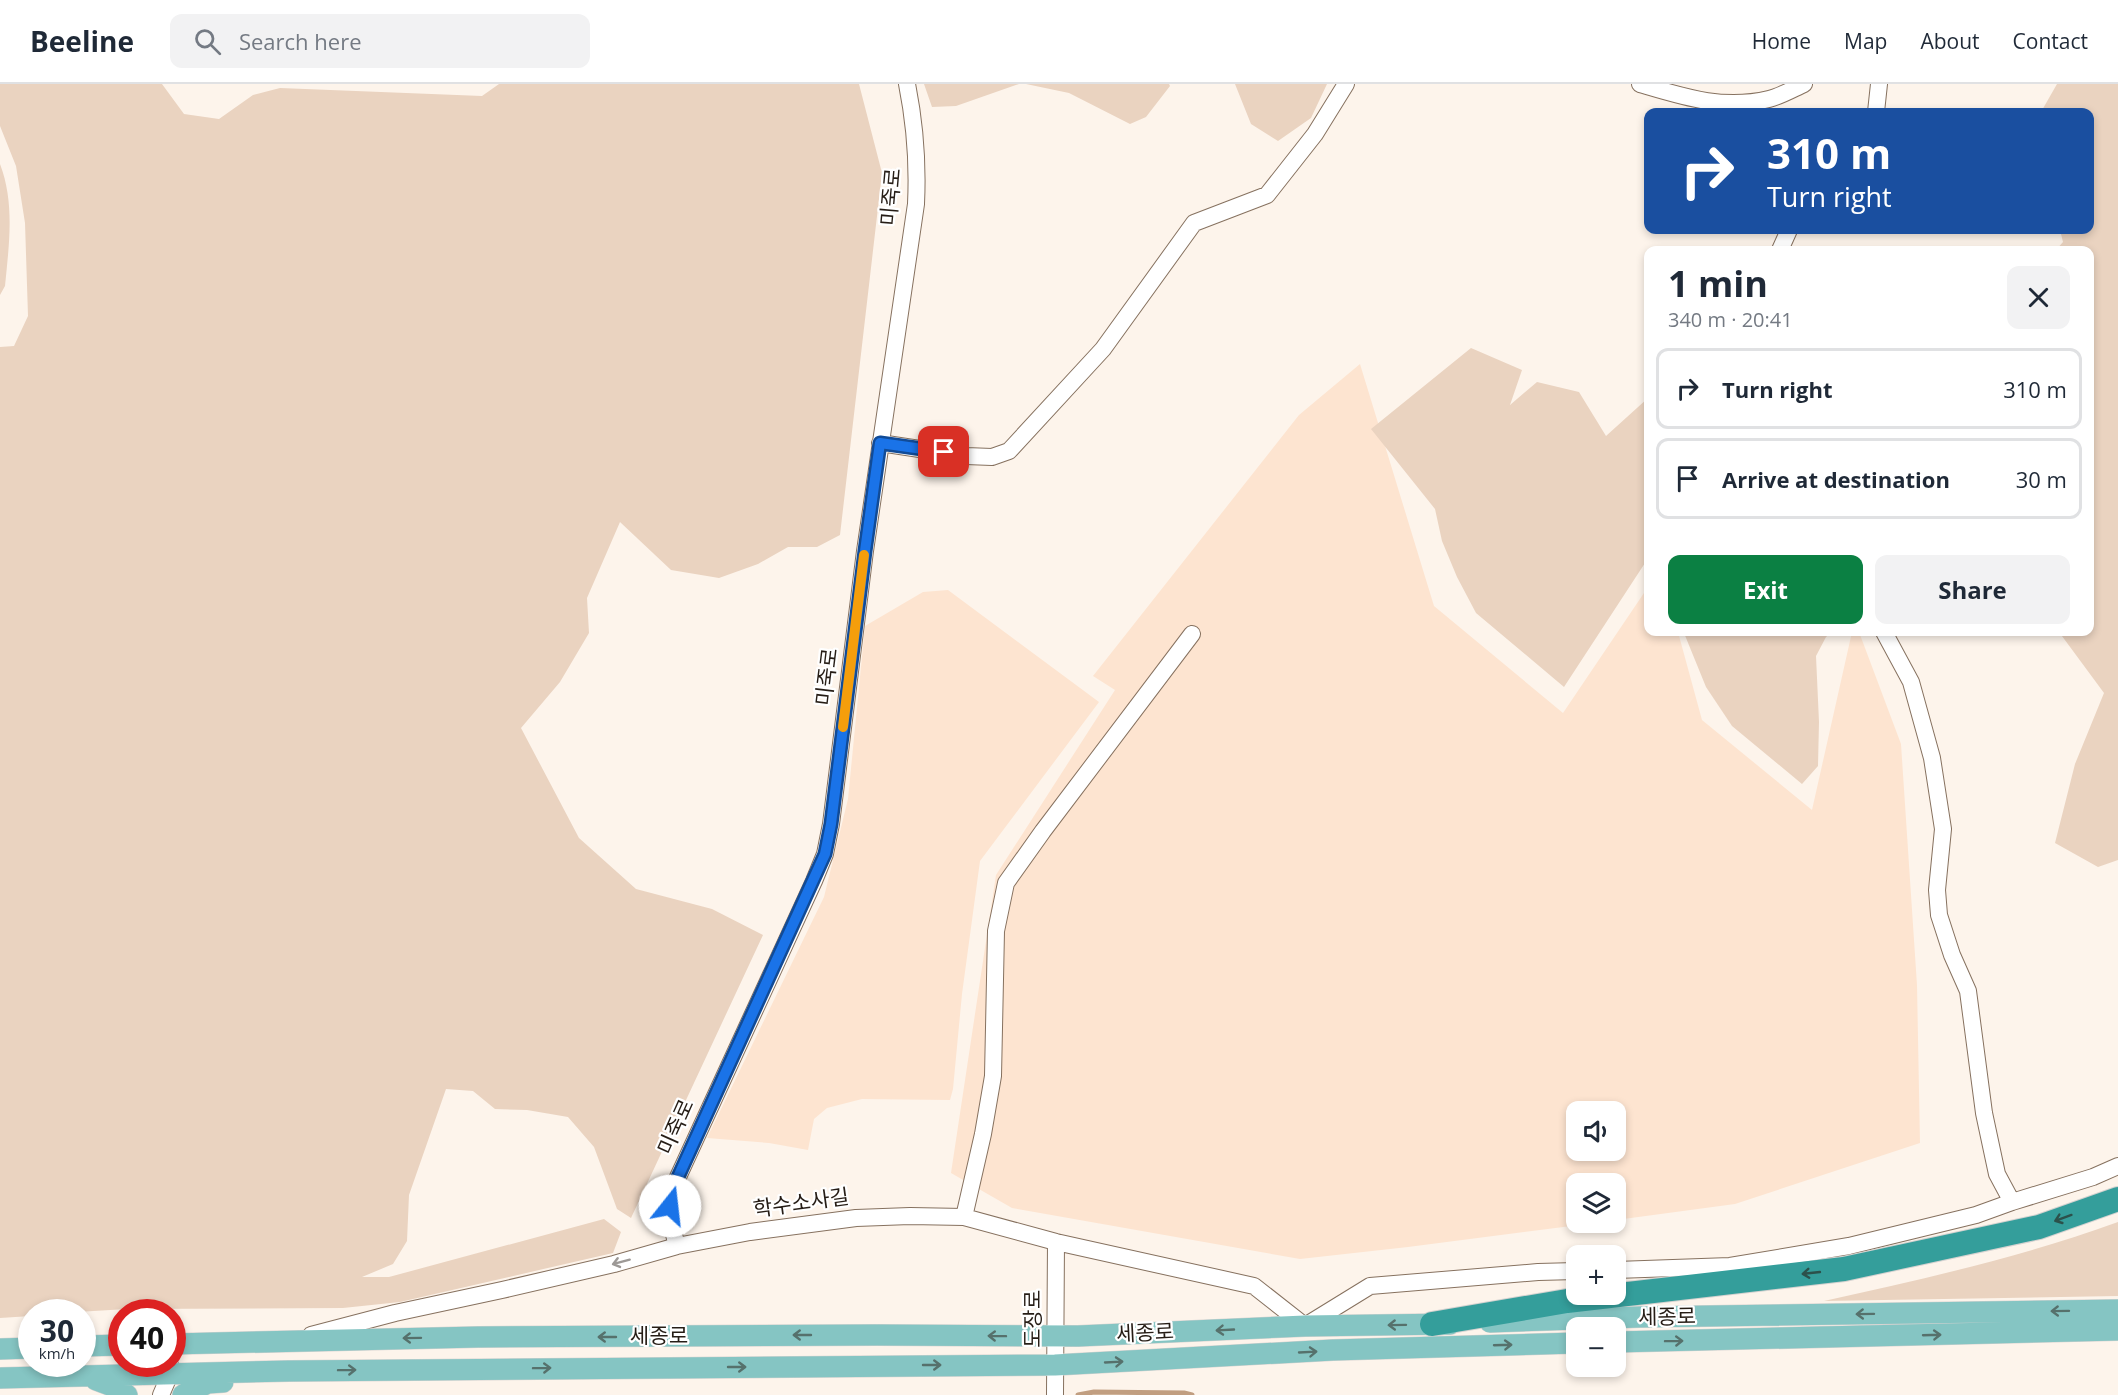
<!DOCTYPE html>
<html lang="en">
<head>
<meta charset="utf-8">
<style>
	:root { --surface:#fff; --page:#f2f2f3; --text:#1f2937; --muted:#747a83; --line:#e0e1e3; --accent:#0b8043 }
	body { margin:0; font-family:"Open Sans","Noto Sans KR",sans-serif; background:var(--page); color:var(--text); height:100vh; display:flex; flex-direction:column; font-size:22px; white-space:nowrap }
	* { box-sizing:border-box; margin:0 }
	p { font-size:20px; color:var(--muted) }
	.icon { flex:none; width:33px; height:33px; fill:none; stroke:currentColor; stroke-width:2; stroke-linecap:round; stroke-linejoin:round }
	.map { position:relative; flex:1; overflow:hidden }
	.drawer { position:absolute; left:1644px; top:162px; width:450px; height:390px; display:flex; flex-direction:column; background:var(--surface); border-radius:12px; box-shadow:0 3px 9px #0003 }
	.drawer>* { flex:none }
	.top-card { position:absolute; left:1644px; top:24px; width:450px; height:126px; border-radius:12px; box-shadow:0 3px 9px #0003; background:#1a4fa0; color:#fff; overflow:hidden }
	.buttons { position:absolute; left:1566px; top:1017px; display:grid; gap:12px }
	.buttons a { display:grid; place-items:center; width:60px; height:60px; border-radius:12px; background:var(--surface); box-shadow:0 3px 9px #0003; font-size:30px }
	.speed { position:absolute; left:18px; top:1215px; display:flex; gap:12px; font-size:30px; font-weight:700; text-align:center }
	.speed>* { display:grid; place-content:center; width:78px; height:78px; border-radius:50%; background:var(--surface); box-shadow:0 3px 9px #0003; line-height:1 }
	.speed small { font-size:15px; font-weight:400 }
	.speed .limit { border:9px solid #d22; background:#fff; color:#111 }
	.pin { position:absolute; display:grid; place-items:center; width:51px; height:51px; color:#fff; margin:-26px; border-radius:12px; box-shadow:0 3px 9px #0006 }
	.me { position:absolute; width:66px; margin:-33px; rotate:16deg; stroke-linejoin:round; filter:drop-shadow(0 0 4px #0008) }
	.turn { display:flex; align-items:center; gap:21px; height:126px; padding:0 24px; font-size:27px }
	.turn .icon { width:78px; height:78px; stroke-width:2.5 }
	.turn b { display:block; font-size:42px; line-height:51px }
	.round { display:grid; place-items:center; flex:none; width:63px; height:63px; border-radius:12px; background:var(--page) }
	.headline { display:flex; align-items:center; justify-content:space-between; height:102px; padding:0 24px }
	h1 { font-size:36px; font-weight:700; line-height:45px }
	.button { display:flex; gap:12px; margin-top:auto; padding:12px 24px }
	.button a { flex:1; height:69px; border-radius:12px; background:var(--accent); color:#fff; font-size:24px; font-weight:700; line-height:69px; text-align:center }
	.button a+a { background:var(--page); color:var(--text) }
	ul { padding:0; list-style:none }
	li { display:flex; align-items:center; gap:18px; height:81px; margin:0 12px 9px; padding:0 12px; border:3px solid var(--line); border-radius:12px }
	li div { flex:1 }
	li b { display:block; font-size:22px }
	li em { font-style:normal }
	header { display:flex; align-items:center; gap:36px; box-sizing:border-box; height:84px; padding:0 30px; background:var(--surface); border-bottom:2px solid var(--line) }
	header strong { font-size:28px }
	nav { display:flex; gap:33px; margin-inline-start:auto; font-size:21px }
	.search { width:420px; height:54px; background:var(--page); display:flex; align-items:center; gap:15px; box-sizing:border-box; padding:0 21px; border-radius:12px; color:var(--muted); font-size:22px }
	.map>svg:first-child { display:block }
	.built { fill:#fde4d0; fill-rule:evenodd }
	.green { fill:#ead3c0 }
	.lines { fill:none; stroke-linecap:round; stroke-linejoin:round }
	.stream { stroke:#c19e80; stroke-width:5 }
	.minor-casing { stroke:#86715f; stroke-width:18 }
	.major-casing { stroke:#d4d2d0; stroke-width:22 }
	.highway-casing { stroke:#d4d2d0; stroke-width:26 }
	.minor { stroke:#fff; stroke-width:16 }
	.major { stroke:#85c5c3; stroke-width:21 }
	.highway { stroke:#349e9b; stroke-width:24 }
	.oneway { stroke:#2c514b }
	.oneway2 { stroke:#9d9996 }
	.oneway3 { stroke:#56716c }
	.route-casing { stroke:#114b97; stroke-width:15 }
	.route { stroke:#1a73e8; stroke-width:10 }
	.slow { stroke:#f59e0b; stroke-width:10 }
	.labels { text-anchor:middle; stroke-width:4.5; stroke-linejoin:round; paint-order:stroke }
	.street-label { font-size:21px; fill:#261d16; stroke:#fff }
</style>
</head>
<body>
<header>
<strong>Beeline</strong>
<div class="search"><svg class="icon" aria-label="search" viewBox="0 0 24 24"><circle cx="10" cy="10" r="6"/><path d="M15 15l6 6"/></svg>Search here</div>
<nav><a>Home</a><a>Map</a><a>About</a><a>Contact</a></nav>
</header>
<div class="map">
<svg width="2118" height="1311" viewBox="0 0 2118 1311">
	<rect width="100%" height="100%" fill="#fdf4eb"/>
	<path class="built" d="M1360,280l74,242 129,107 83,-123 2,1v41h30l24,88 110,90 40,-178h7l42,112 16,241 3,158 -185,61 -119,16v-36h-40v38l19,1 -187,24 -108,12 -288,-51 -61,-35 45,-298 119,-185 -22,-14 206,-261zM1576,1028h40v38h-40z
		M948,506l151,112 -119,159 -18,133 -9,95 -3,11 -88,-1 -35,9 -13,11 -6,31 -39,-7 -62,-5 117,-241 24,-98 17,-173 58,-34z"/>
	<path class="green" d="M0,0h162l22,30 35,5 34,-24 27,-7 202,8 17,-12h360l23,89 -42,362 -23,12h-29l-30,17 -39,14 -48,-8 -51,-48 -33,76 2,35 -29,49 -39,46 58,110 57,51 76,20 51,26 -132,283 -14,-9 -23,-62 -26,-30 -41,-7 -32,-1 -22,-18 -27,-2 -37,106 -2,46 -14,23 -31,13h27l215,-58 17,13 -8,21 -213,49 -57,6 -216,1 -50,3h-45l-1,4 -31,2v-971l14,-1 14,-30 -3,-93 -9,-57 -16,-40z
		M924,0h95l-63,22 -24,1z
		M1026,0h143l1,2 -24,31 -16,7 -61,-31z
		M1235,0h92l-16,34 -33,23 -27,-17z
		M2057,0h61v776l-20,7 -43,-24 20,-79 29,-71 -45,-61h31v-382h-34l7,-8 -3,-12h30v-118h-49z
		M0,80c15,39 9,81 5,122l-5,9z
		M1471,264l51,22 -12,35 27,-23 42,10 27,44 42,-38v167l-3,-2 -81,124 -88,-74 -19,-36 -15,-36 -7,-32 -64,-80z
		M1684,549l148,-1 -6,5 -10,19 3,66 -1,44 -16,18 -70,-58 -26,-39z
		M2118,1138v74l-294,5c99,-22 198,-44 294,-79z"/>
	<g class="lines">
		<path class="stream" d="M1078,1311l16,-3 90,1 8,2"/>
		<defs>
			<path id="minor" d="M1640,0c44,13 83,26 129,15 12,-3 24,-10 35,-15
				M1876,28l3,-28
				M1780,166l9,-20
				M880,359l86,13 26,1 17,-6 94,-102 91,-126 73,-28 48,-61 31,-50
				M1884,548l27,50 21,76 11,71 -6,61 2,25 13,40 16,36 16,122 13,61 15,28
				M964,1133l19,-83 10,-58 3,-145 10,-48 37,-52 149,-197
				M677,1162c-6,-20 -7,-36 -4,-58l141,-307 11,-27 6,-30 34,-273 51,-347c2,-41 -1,-80 -9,-120
				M1616,1186l114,-4 119,-20 127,-31 36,-13 81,-25 25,-11
				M311,1251l84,-22 107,-23 112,-26 63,-18 73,-14 106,-14 54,-2 54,1 92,25 198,44 51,40 65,-40 168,-14 38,-1
				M161,1311l9,-21v-9
				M1055,1311l1,-153"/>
			<path id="major" d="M1490,1238l150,-5 478,-7
				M1616,1258l502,-12
				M172,1260l306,-7 399,-2 201,1 227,-10 145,-2
				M82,1262l40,-1
				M0,1265l32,-1
				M0,1294l289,-7 766,-6 278,-15 243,-7
				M96,1296l19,7 12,8
				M183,1311l25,-12 15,-1"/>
			<path id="highway" d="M1432,1240l135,-23 277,-32 195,-42 79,-28"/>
		</defs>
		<use href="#minor" class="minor-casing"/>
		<use href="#major" class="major-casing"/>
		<use href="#highway" class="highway-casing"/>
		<use href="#minor" class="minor"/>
		<use href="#major" class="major"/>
		<use href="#highway" class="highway"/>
	</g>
	<defs><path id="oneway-shaft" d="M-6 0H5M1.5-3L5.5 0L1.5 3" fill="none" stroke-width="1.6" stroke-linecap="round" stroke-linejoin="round" transform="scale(1.5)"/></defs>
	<g class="oneway">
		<use href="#oneway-shaft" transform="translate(2063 1134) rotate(160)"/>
		<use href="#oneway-shaft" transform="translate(1811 1189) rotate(174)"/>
	</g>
	<use class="oneway2" href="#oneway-shaft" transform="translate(621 1178) rotate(165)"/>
	<g class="oneway3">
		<use href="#oneway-shaft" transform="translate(2060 1227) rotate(179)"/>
		<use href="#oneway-shaft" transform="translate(1865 1230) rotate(179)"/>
		<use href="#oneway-shaft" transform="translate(1397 1241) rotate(179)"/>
		<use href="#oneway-shaft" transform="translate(1225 1246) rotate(177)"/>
		<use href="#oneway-shaft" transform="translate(802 1251) rotate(180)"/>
		<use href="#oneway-shaft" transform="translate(1932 1251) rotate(-2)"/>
		<use href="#oneway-shaft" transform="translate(997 1252) rotate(-179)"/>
		<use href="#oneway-shaft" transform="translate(607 1253) rotate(180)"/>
		<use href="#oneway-shaft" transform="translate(412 1254) rotate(179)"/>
		<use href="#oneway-shaft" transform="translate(1674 1257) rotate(-1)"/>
		<use href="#oneway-shaft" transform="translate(1503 1261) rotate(-2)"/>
		<use href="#oneway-shaft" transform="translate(1308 1268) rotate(-3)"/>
		<use href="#oneway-shaft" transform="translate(1114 1278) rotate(-3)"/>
		<use href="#oneway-shaft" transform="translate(932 1281)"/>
		<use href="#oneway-shaft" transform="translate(737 1283)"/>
		<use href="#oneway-shaft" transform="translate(542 1284) rotate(-1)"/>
		<use href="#oneway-shaft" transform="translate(347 1286) rotate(-1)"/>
	</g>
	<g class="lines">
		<defs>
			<path id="route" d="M670,1122l3,-18 152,-334 6,-30 34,-273 15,-108 64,9"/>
		</defs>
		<use href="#route" class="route-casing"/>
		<use href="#route" class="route"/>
		<path class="slow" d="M843,643l21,-172"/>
	</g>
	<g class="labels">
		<g class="street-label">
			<text transform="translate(891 113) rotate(-85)" y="7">미죽로</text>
			<text transform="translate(827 593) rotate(-83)" y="7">미죽로</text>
			<text transform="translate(676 1043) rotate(-66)" y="7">미죽로</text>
			<text transform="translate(801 1119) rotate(-8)" y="7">학수소사길</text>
			<text transform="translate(1667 1233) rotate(-1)" y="7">세종로</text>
			<text transform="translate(1033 1235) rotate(-90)" y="7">도장로</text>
			<text transform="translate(1145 1249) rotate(-3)" y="7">세종로</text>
			<text x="659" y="1259">세종로</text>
		</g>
	</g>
</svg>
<div class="buttons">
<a><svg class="icon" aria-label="sound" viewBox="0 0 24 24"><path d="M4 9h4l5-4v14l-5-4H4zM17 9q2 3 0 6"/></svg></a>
<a><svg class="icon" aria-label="layers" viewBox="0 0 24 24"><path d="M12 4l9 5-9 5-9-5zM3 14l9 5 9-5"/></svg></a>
<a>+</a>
<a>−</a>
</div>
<div class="speed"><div>30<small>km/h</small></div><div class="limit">40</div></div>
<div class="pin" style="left:944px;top:368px;background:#d93025"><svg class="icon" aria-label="arrive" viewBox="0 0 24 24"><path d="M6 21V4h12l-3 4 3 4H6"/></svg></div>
<svg class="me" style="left:670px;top:1122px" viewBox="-20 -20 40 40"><circle r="19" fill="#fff"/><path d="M0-13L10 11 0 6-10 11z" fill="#1a73e8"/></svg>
<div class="top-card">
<div class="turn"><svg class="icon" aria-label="right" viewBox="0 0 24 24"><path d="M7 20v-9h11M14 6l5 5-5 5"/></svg><div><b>310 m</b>Turn right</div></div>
</div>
<section class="drawer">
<div class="headline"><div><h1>1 min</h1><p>340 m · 20:41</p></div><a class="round"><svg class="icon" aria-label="close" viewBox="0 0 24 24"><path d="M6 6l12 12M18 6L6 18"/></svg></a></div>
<ul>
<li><svg class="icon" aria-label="right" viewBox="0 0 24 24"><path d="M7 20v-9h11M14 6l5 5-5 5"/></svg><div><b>Turn right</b></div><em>310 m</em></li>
<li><svg class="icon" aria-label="arrive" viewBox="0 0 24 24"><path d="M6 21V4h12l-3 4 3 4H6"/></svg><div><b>Arrive at destination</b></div><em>30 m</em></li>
</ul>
<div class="button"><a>Exit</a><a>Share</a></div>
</section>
</div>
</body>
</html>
